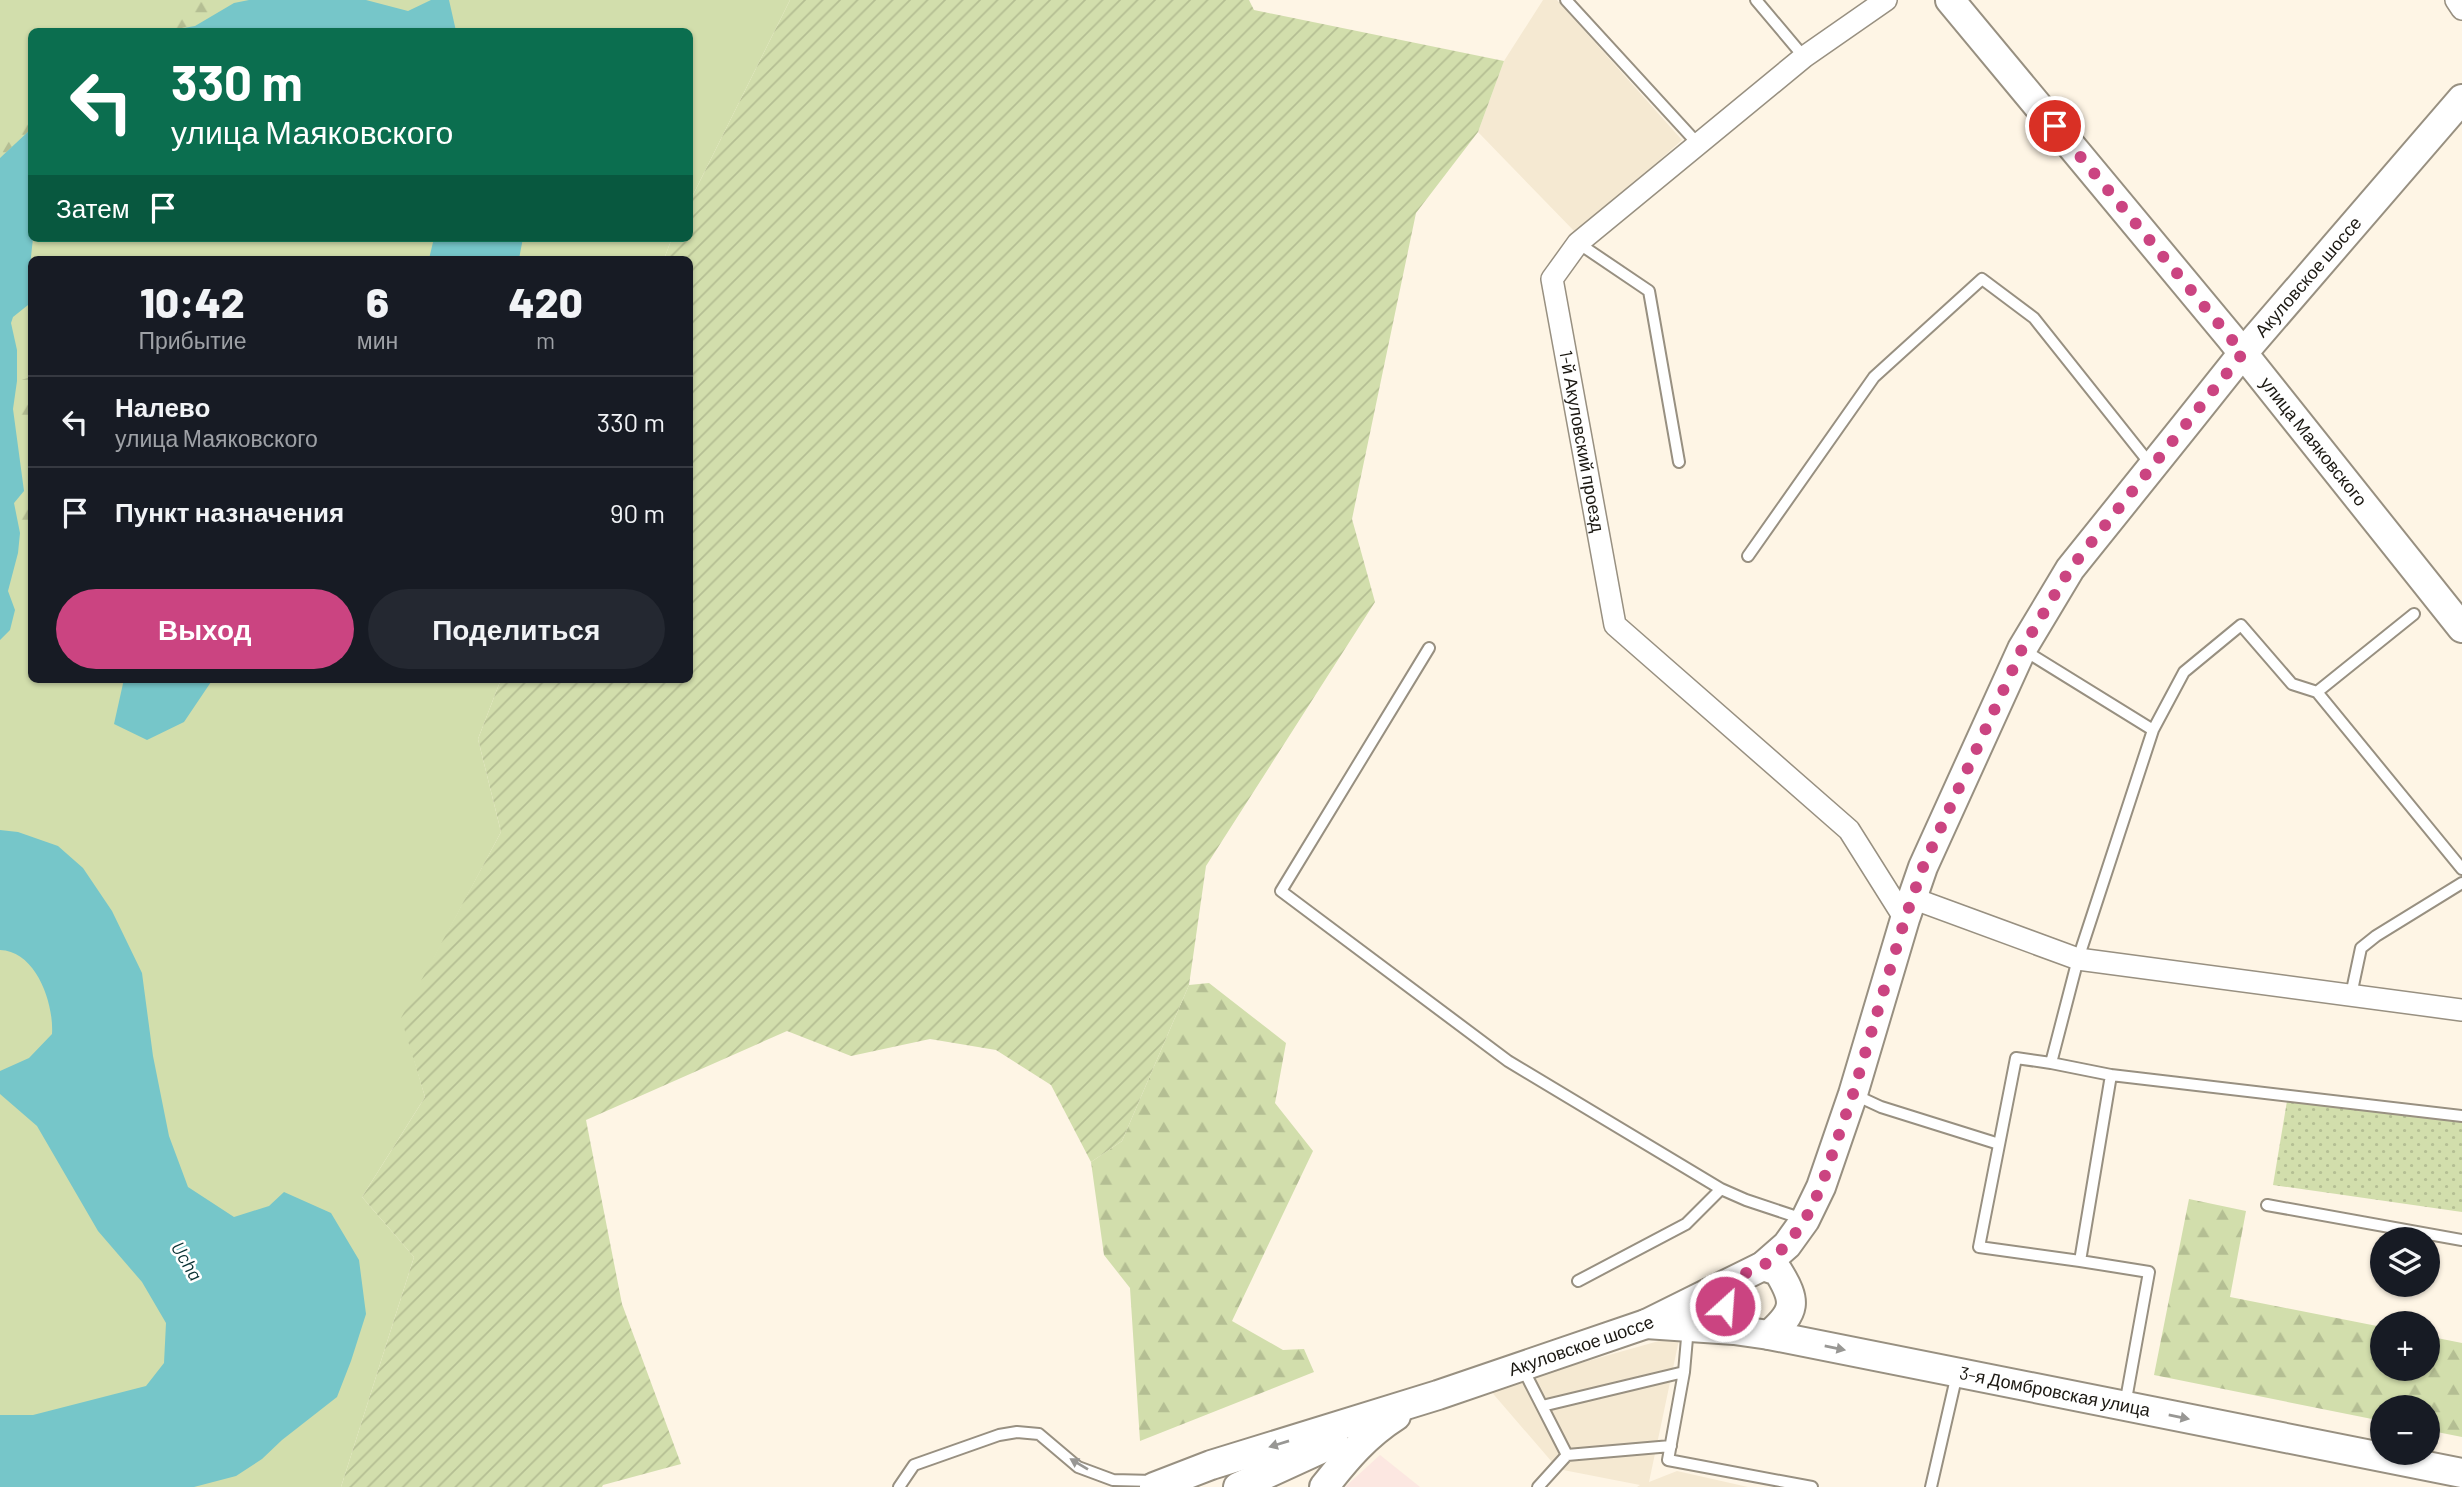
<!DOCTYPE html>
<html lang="ru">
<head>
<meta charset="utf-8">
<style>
	:root { --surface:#171b24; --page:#242831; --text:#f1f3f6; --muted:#9ea1a6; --line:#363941; --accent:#cb4481 }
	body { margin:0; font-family:Barlow,sans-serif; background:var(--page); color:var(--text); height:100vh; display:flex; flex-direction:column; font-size:26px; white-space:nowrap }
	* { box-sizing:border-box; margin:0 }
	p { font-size:23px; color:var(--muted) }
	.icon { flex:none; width:38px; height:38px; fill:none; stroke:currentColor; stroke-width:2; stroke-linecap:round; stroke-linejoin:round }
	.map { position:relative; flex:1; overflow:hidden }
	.sheet { position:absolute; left:28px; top:256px; width:665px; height:427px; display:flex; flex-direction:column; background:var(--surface); border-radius:10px; box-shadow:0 2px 5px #0004 }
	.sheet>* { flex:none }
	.guide { position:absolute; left:28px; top:28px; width:665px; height:214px; border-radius:10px; box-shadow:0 2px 5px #0004; background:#0b6e4f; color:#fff; overflow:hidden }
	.tools { position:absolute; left:2370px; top:1227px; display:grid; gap:14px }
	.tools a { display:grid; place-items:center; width:70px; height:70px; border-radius:50%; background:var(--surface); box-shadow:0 2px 5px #0004; font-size:35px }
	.pin { position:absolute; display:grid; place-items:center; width:60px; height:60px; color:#fff; margin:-30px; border:4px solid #fff; border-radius:50%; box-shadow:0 2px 7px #0007 }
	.me { position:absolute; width:77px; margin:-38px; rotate:26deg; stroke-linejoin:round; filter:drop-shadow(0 0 5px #0008) }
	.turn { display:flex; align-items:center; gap:24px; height:147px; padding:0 28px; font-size:32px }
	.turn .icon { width:91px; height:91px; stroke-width:2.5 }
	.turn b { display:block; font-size:49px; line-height:60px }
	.then { display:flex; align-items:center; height:66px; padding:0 28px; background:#0003; gap:14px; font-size:26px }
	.eta { display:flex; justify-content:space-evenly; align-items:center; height:119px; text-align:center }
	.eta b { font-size:42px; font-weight:800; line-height:49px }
	.action { display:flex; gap:14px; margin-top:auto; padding:14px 28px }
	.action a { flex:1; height:80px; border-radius:42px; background:var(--accent); color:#fff; font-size:28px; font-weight:800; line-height:80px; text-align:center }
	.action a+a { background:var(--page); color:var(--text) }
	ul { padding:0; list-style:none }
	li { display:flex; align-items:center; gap:21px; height:91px; padding:0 28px; border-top:2px solid var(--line) }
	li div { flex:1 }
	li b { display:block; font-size:26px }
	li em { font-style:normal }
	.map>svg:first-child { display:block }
	.built { fill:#f5e9d2 }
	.industrial { fill:#fce7e1 }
	.grass { fill:#d2deac }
	.forest { fill:url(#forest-firs) }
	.park { fill:url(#park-dots) }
	.garden { fill:url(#garden-furrows) }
	.water { fill:#76c6c9 }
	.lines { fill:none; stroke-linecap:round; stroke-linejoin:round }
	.service-casing { stroke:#989081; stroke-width:14 }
	.minor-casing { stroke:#989081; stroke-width:24 }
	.tertiary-casing { stroke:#989081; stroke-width:32 }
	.service { stroke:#fff; stroke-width:10 }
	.minor { stroke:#fff; stroke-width:21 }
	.tertiary { stroke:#fff; stroke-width:28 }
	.oneway { fill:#989794 }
	.route { stroke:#cb4481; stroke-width:12; stroke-dasharray:0 21.6 }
	.labels { text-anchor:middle; stroke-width:5; stroke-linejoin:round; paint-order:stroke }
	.street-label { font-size:18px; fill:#1b1812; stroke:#fff }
	.water-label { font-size:19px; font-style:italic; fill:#073032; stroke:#fff }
</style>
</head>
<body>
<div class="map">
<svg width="2462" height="1487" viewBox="0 0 2462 1487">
	<defs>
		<pattern id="forest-firs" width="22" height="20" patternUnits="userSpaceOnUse" patternTransform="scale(1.75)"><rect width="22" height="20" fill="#d2deac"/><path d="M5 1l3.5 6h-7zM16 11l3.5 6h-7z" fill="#b4be93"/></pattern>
		<pattern id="park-dots" width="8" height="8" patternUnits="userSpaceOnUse" patternTransform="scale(1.75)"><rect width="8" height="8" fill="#d2deac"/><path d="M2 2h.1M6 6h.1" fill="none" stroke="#b4be93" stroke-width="1.8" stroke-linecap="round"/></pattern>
		<pattern id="garden-furrows" width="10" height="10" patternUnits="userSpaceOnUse" patternTransform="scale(1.75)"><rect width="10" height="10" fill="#d2deac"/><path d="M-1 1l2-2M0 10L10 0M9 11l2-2" fill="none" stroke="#b4be93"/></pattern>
	</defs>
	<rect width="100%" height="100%" fill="#fef5e5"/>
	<path class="built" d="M1543,0h14l125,140 -105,94 -99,-102 26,-71z
		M1680,1335l-31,147 28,-11 71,16h-111l3,-2 -82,-16 -69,-80z"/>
	<path class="industrial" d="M1380,1455l40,32h-75z"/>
	<path class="grass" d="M0,0h790l-100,201v-169h-658v206h640l-8,21h-632v420h469l-23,60 23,93 -99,186 23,79 -63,100 52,60 -73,230h-341z"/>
	<path class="forest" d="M204,0h23l7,3c-32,19 -47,28 -86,29l36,-24z
		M31,101v28l-31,29v-24z
		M28,378l3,60 -12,3 -6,-32 4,-28z
		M31,489v37l-11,7 -6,-30 10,-12z
		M1209,983l77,60 -11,60 38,48 -81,170 51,29 21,-1 10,23 -174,69 -10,-153 -26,-33 -13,-93 31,-21 67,-156z
		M2189,1199l57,12 -16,86 152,30v41h45v-32l35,7v94l-35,-7v-23h-45v14l-228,-46z"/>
	<path class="park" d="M2288,1095l174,21v96l-189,-27z"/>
	<path class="garden" d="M790,0h459l5,10 250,51 -26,71 -62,81 -64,306 23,83 -169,264 -17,119 -67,156 -31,21 -40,-77 -55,-35 -66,-11 -79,17 -64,-25 -201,89 36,184 59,160 -78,21 -1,2h-261l73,-230 -52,-60 63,-100 -24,-79 100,-186 -23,-93 23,-60h189v-420h-26l8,-21h18v-37z"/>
	<path class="water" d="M249,0h117l42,11 23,-11h18l7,31h-289l28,-5 39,-23z
		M31,129l2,109 -5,47 2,13 -2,7 -15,12 -2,6 6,27v31l-4,28 11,82 -10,12 6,30 -2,20 -10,38 7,19 -5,20 -10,10v-482z
		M434,238h89l-4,21h-90z
		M124,679h89l-29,43 -37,18 -33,-16z
		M0,830l18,2 40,14 25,22 29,43 30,62 11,83 16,80 19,51 46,30 35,-11 15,-14 47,21 28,47 7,54 -15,47 -14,36 -55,43 -20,19 -26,17 -42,11h-194v-72h33l113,-29 18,-23 2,-40 -24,-41 -44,-51 -61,-105 -37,-32v-23l29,-13 23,-24c2,-31 -16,-83 -52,-84z"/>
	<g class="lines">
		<defs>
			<path id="service" d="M1566,0l132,144
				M1756,0l48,57
				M1578,243l71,48 30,171
				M1748,556l126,-179 108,-98 52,39 117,147
				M2414,614l-97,78 145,177
				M1429,648l-148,243 227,170 213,128
				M2022,649l131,81
				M2351,995l10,-47 15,-12 86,-53
				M2051,1063l-35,-5 -37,189 101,14
				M2111,1075l-60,-12 27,-104 75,-229 31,-58 57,-47 51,59 25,8
				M1853,1094l28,13 118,37
				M2267,1205l195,35
				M1578,1281l108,-57 35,-35 25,11 57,19
				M1688,1327l-4,45 -16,88 144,27
				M1522,1367l45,88 104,-9
				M2125,1405l24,-133 -69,-11 31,-186 351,41
				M1542,1406l142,-34
				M899,1487l15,-22 85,-30 18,-3 22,2 39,33 35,13 41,1
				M1538,1487l29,-32
				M1931,1487l26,-113"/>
			<g id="minor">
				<path id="s1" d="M1886,0l-82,57 -226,186 -26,36 63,346 234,205 56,89"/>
				<path d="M2456,0l6,9"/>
				<path d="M1912,898l166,61 384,51"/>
			</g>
			<g id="tertiary">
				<path id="s2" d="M1950,0l280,337 232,291"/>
				<path d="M1763,1266l15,5c19,31 18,40 -9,64"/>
				<path id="s3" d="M1646,1324l88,6 35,5 693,138"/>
				<path id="s4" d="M1154,1487l57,-22 227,-70 208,-71 117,-58 24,-21 18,-25 16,-33 32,-93 52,-175 18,-52 99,-218 48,-80 114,-142 59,-74 219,-254"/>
				<path d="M1238,1487l96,-44"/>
				<path d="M1324,1487c22,-28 42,-52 72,-71"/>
			</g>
		</defs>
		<use href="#service" class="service-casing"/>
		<use href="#minor" class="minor-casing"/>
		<use href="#tertiary" class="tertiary-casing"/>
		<use href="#service" class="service"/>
		<use href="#minor" class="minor"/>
		<use href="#tertiary" class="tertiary"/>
	</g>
	<defs><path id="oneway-solid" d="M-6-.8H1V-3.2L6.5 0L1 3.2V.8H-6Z" transform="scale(1.75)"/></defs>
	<g class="oneway">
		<use href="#oneway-solid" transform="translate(1835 1348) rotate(11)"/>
		<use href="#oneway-solid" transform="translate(2179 1417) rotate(11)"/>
		<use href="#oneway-solid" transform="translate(1279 1444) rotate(163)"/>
		<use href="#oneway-solid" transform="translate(1079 1464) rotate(-149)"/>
	</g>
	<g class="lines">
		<path class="route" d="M1725,1306l1,-13 8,-15 29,-12 24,-21 18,-25 16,-33 32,-93 52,-175 18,-52 99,-218 48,-80 173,-216 -188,-227"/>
	</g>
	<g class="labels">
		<g class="street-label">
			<text dy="6" stroke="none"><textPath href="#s4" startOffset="1794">Акуловское шоссе</textPath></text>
			<text dy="6" stroke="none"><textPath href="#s1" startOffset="602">1-й Акуловский проезд</textPath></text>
			<text dy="6" stroke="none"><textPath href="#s2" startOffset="572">улица Маяковского</textPath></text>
			<text dy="6" stroke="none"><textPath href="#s4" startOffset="450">Акуловское шоссе</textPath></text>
			<text dy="6" stroke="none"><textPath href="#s3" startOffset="415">3-я Домбровская улица</textPath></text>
		</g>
		<g class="water-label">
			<text transform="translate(187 1261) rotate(59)" y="7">Ucha</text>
		</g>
	</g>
</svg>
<div class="tools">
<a><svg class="icon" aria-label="layers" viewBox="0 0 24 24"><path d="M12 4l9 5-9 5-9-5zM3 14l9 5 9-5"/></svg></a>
<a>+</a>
<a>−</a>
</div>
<div class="pin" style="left:2055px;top:126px;background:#d93025"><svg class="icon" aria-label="arrive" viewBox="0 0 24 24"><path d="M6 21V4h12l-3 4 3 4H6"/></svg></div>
<svg class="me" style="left:1725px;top:1306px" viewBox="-20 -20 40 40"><circle r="17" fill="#cb4481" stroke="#fff" stroke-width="3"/><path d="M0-11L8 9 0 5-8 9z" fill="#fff"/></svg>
<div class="guide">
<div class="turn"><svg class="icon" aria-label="left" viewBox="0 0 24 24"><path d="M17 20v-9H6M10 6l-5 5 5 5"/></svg><div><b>330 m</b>улица Маяковского</div></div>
<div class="then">Затем<svg class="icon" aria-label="arrive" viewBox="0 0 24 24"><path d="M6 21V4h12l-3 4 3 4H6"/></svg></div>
</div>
<section class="sheet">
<div class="eta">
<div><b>10:42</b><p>Прибытие</p></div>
<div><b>6</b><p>мин</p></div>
<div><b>420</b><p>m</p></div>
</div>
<ul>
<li><svg class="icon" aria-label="left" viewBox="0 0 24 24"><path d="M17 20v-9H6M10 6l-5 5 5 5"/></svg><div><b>Налево</b><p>улица Маяковского</p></div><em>330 m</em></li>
<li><svg class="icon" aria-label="arrive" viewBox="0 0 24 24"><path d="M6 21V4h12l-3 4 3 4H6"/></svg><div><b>Пункт назначения</b></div><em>90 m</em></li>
</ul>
<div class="action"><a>Выход</a><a>Поделиться</a></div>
</section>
</div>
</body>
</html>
